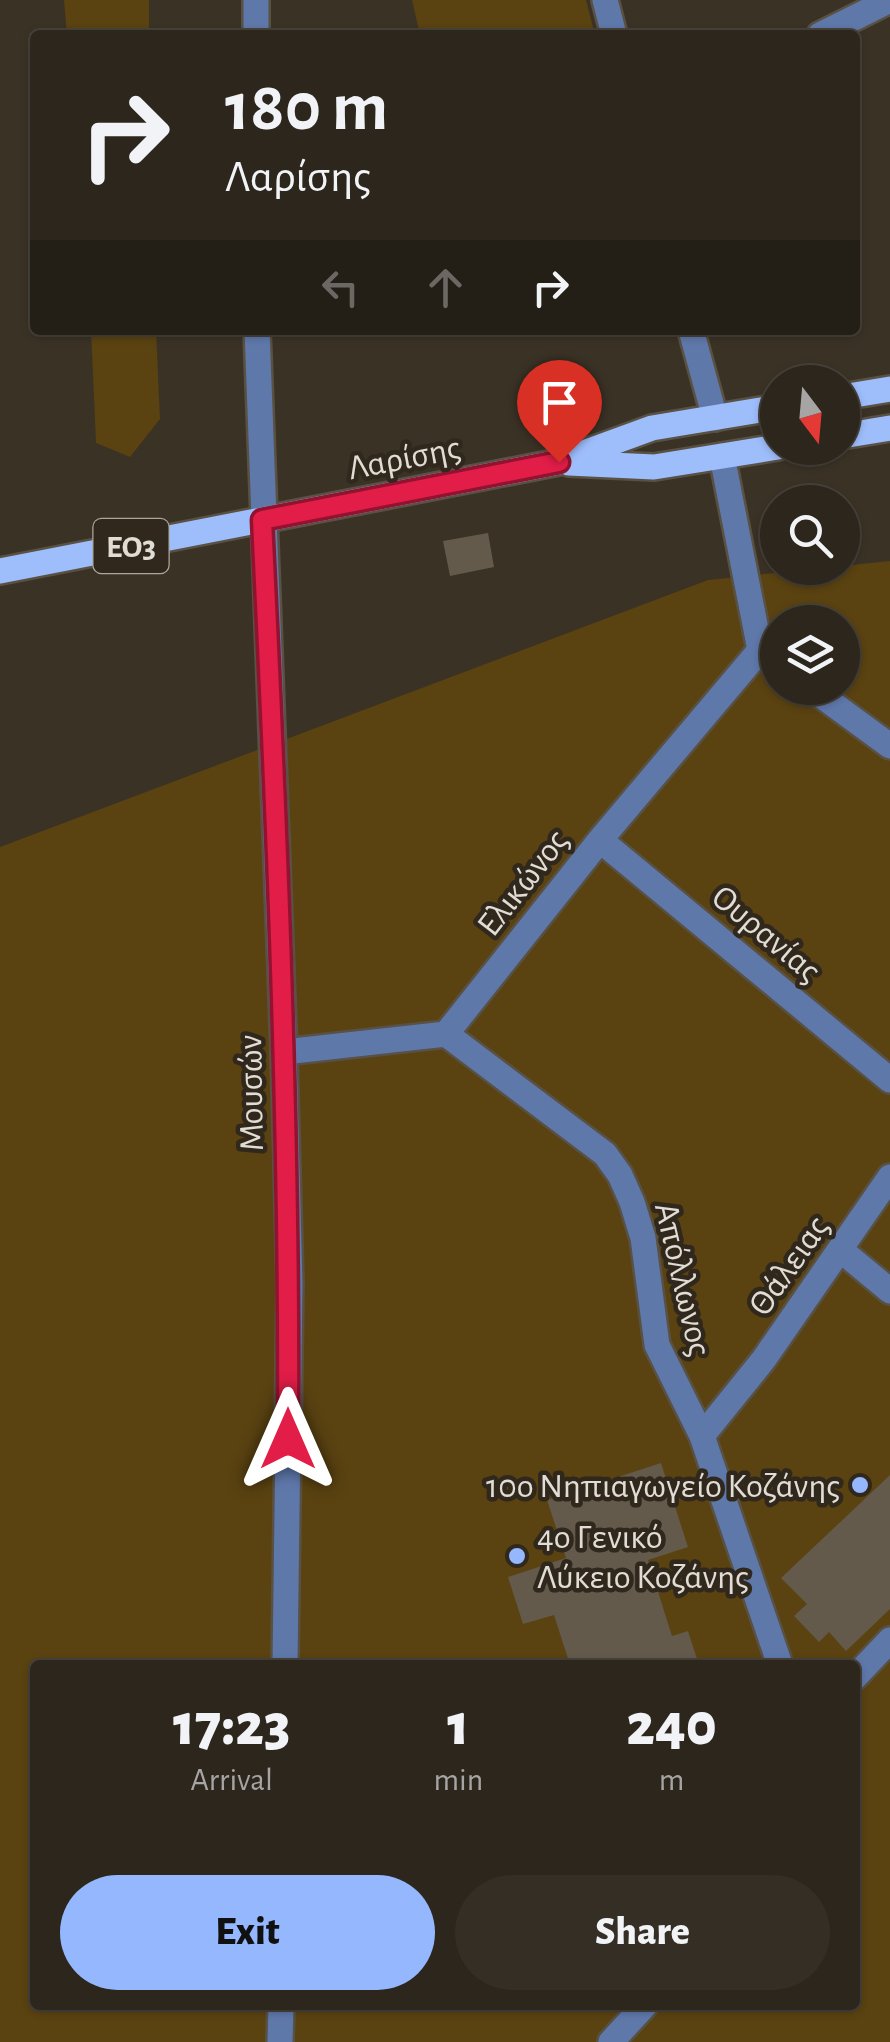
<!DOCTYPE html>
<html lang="en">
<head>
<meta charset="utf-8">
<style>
	:root { --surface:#2c261c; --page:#342e25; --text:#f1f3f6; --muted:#a6a5a3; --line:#48433b; --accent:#94b7fd }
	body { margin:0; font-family:"Alegreya Sans",sans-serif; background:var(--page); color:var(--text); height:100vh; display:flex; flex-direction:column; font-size:38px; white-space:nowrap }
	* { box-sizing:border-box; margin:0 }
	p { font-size:32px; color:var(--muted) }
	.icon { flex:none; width:55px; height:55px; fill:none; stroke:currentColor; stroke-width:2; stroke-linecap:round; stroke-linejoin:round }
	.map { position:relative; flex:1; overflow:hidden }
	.side { position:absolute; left:30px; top:1660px; width:830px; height:350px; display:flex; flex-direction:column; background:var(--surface); border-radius:10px; box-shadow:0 2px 8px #0004,0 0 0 2px var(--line) }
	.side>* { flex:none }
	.top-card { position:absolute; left:30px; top:30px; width:830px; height:305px; border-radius:10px; box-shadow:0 2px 8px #0004,0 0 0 2px var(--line); background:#2c261c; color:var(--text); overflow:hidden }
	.needle { width:65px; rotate:164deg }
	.controls { position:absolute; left:760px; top:365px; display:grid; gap:20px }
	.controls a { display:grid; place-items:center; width:100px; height:100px; border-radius:50%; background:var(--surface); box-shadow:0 2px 8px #0004,0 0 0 2px var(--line); font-size:50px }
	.pin { position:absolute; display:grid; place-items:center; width:85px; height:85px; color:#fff; margin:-102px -42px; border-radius:50% 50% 50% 0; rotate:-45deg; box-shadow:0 0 10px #0007 }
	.pin .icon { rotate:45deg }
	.me { position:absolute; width:110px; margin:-55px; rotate:0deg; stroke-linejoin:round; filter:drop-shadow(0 0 8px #0008) }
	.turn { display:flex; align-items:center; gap:35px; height:210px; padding:0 30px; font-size:45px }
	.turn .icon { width:130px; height:130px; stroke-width:2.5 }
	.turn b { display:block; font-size:70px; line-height:85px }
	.lanes { display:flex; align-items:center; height:95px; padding:0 30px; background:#0003; justify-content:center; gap:50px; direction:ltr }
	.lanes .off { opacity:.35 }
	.eta { display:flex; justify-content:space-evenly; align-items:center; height:170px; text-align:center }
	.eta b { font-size:60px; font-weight:800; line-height:70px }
	.action { display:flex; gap:20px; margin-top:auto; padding:20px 30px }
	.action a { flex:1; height:115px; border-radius:60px; background:var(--accent); color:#111; font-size:40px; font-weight:800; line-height:115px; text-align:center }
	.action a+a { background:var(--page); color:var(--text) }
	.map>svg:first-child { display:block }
	.green { fill:#5a4211; fill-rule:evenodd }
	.building { fill:#635a4c }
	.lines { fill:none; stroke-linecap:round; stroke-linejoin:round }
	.minor-casing { stroke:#585144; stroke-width:30 }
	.major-casing { stroke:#585144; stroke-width:30 }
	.minor { stroke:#5f78aa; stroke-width:25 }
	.major { stroke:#9ebdfb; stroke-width:25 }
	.route-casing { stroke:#92132f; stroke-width:25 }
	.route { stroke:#e11d48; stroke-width:18 }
	.poi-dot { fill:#94b7fd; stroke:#30281c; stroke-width:4 }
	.labels { text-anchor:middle; stroke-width:9; stroke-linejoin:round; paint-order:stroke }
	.shield { fill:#30281c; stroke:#aca69d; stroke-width:2.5 }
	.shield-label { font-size:32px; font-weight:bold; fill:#e1dcd4 }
	.street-label { font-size:35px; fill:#e1dcd4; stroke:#30281c }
	.poi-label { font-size:35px; fill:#e1dcd4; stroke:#30281c; text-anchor:end }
</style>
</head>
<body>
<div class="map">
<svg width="890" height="2042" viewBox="0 0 890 2042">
	<rect width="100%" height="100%" fill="#3a3225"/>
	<path class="green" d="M64,0h85v35h-82z
		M412,0h174l9,35h-175z
		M91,330h65l4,89 -30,38 -34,-14z
		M890,561v1481h-890v-1195l708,-267zM778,622h64v66h-64zM35,1665h820v340h-820z"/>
	<path class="building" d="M488,533l6,34 -44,9 -7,-35z
		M661,1463l27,84 -40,13 24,76 16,-5 11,34h-101l-1,-3 -27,3 -16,-50 -31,9 -15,-47 58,-19 -19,-58z
		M890,1475v134l-44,42 -17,-19 -10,10 -25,-26 13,-12 -26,-26z"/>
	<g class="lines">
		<defs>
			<path id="minor" d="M605,0l9,35
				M256,35v-35
				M820,35l70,-35
				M257,330l27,722 6,231 -5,382
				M691,330l24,88
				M722,456l38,194
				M811,688l79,58
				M600,840l290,240
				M446,1034l159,120 15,21 12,27 11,36 14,107 45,91 78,229
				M284,1052l162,-18 154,-194 160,-190
				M842,1251l48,40
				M702,1436l62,-77 126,-182
				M855,1677l35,-37
				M280,2042l1,-37
				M611,2042l34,-37"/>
			<path id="major" d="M842,397l48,-8
				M842,436l48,-8
				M569,463l85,4 124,-20
				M0,571l559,-109 93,-34 126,-21"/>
		</defs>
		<use href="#minor" class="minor-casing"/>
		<use href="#major" class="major-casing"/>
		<use href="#minor" class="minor"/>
		<use href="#major" class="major"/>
	</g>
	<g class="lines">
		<defs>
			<path id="route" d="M288,1439c2,-307 -11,-613 -26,-919l297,-58"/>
		</defs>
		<use href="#route" class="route-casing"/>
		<use href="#route" class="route"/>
	</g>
	<g class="poi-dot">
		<circle cx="860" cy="1485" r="10"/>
		<circle cx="517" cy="1556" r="10"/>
	</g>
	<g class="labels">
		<rect class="shield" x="93.5" y="519" width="75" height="54" rx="8"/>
		<g class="shield-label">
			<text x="131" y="557">ΕΟ3</text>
		</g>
		<g class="street-label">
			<text transform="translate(404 457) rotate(-11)" y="12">Λαρίσης</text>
			<text transform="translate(522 882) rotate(-52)" y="12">Ελικώνος</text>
			<text transform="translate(767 933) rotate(40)" y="12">Ουρανίας</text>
			<text transform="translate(250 1093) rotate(-91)" y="12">Μουσών</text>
			<text transform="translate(788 1265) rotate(-55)" y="12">Θάλειας</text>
			<text transform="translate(684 1279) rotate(77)" y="12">Απόλλωνος</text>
		</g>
		<g class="poi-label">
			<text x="840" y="1497">10ο Νηπιαγωγείο Κοζάνης</text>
			<text x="537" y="1548" text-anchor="start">4ο Γενικό<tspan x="537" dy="40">Λύκειο Κοζάνης</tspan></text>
		</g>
	</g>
</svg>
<div class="controls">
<a><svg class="needle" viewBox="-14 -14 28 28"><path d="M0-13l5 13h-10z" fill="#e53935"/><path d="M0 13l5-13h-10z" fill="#a6a5a3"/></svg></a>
<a><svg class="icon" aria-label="search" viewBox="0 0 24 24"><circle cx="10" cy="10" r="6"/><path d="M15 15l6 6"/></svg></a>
<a><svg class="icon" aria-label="layers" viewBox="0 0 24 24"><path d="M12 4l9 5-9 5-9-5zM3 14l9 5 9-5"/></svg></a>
</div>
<div class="pin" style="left:559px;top:462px;background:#d93025"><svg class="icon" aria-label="arrive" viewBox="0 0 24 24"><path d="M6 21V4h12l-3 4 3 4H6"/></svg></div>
<svg class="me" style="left:288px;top:1439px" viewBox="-20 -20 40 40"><path d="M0-17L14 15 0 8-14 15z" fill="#e11d48" stroke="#fff" stroke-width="4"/></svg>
<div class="top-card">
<div class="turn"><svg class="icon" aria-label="right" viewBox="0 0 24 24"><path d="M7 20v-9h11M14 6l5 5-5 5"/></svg><div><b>180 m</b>Λαρίσης</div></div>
<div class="lanes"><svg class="icon off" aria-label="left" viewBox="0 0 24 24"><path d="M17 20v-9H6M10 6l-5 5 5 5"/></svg><svg class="icon off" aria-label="ahead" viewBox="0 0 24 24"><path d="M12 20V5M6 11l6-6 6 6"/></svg><svg class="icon" aria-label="right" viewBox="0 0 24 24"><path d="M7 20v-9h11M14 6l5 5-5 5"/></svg></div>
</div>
<section class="side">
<div class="eta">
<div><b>17:23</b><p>Arrival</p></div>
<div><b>1</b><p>min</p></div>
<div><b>240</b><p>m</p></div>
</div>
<div class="action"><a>Exit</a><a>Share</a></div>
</section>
</div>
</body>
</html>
